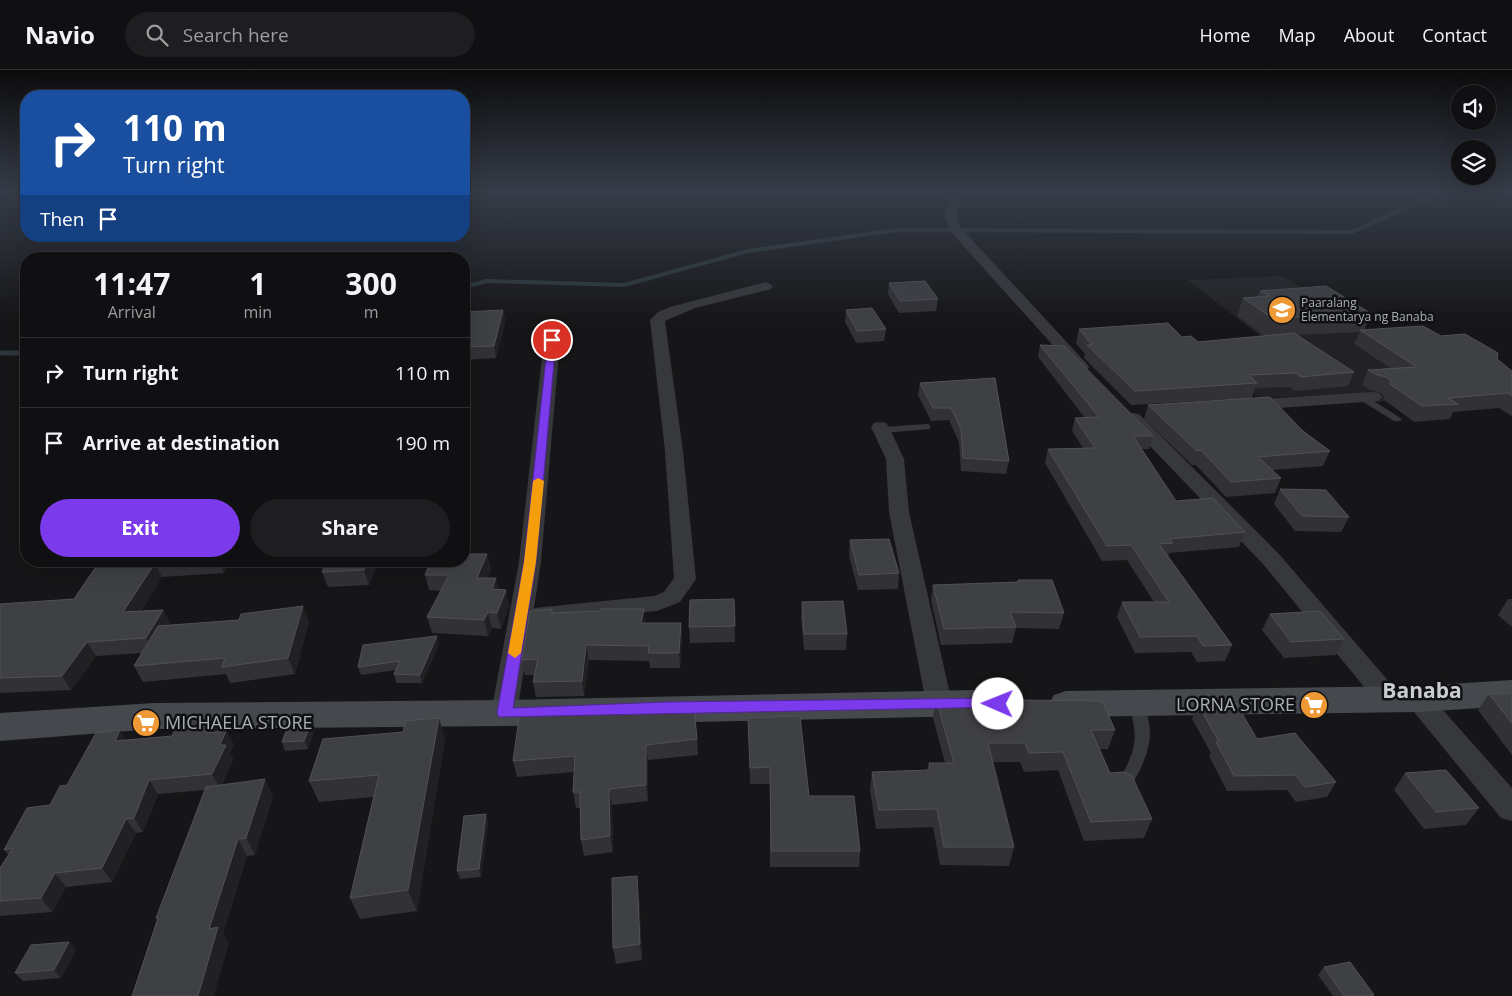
<!DOCTYPE html>
<html lang="en">
<head>
<meta charset="utf-8">
<style>
	:root { --surface:#101012; --page:#1e1e20; --text:#f1f3f6; --muted:#9c9d9f; --line:#303032; --accent:#7c3aed }
	body { margin:0; font-family:"Open Sans",sans-serif; background:var(--page); color:var(--text); height:100vh; display:flex; flex-direction:column; font-size:19px; white-space:nowrap }
	* { box-sizing:border-box; margin:0 }
	p { font-size:16px; color:var(--muted) }
	.icon { flex:none; width:28px; height:28px; fill:none; stroke:currentColor; stroke-width:2; stroke-linecap:round; stroke-linejoin:round }
	.map { position:relative; flex:1; overflow:hidden }
	.drawer { position:absolute; left:20px; top:182px; width:450px; height:315px; display:flex; flex-direction:column; background:var(--surface); border-radius:20px; box-shadow:0 5px 20px #0002,0 0 0 1px var(--line) }
	.drawer>* { flex:none }
	.banner { position:absolute; left:20px; top:20px; width:450px; height:152px; border-radius:20px; box-shadow:0 5px 20px #0002,0 0 0 1px var(--line); background:#1a4fa0; color:#fff; overflow:hidden }
	.fabs { position:absolute; left:1451px; top:15px; display:grid; gap:10px }
	.fabs a { display:grid; place-items:center; width:45px; height:45px; border-radius:50%; background:var(--surface); box-shadow:0 5px 20px #0002,0 0 0 1px var(--line); font-size:25px }
	.pin { position:absolute; display:grid; place-items:center; width:42px; height:42px; color:#fff; margin:-21px; border:2px solid #fff; border-radius:50%; box-shadow:0 1px 5px #0007 }
	.me { position:absolute; width:55px; margin:-28px; rotate:271deg; stroke-linejoin:round; filter:drop-shadow(0 0 4px #0008) }
	.turn { display:flex; align-items:center; gap:18px; height:105px; padding:0 20px; font-size:22px }
	.turn .icon { width:65px; height:65px; stroke-width:2.5 }
	.turn b { display:block; font-size:35px; line-height:42px }
	.then { display:flex; align-items:center; height:48px; padding:0 20px; background:#0003; gap:10px; font-size:19px }
	.eta { display:flex; justify-content:space-evenly; align-items:center; height:85px; text-align:center }
	.eta b { font-size:30px; font-weight:700; line-height:35px }
	.button { display:flex; gap:10px; margin-top:auto; padding:10px 20px }
	.button a { flex:1; height:58px; border-radius:30px; background:var(--accent); color:#fff; font-size:20px; font-weight:700; line-height:58px; text-align:center }
	.button a+a { background:var(--page); color:var(--text) }
	ul { padding:0; list-style:none }
	li { display:flex; align-items:center; gap:15px; height:70px; padding:0 20px; border-top:1px solid var(--line) }
	li div { flex:1 }
	li b { display:block; font-size:19px }
	li em { font-style:normal }
	header { display:flex; align-items:center; gap:30px; box-sizing:border-box; height:70px; padding:0 25px; background:var(--surface); border-bottom:1px solid var(--line) }
	header strong { font-size:24px }
	nav { display:flex; gap:28px; margin-inline-start:auto; font-size:18px }
	.search { width:350px; height:45px; background:var(--page); display:flex; align-items:center; gap:12px; box-sizing:border-box; padding:0 18px; border-radius:28px; color:var(--muted); font-size:19px }
	.map>svg:first-child { display:block }
	.built { fill:#222225 }
	.lines { fill:none; stroke-linecap:round; stroke-linejoin:round }
	.stream-far1 { stroke:#2c373b; stroke-width:4 }
	.stream { stroke:#2c373b; stroke-width:5 }
	.lane { fill:#37383c; fill-rule:evenodd }
	.street { fill:#37383c; fill-rule:evenodd }
	.secondary { fill:#45484c; fill-rule:evenodd }
	.wall { fill:#323236 }
	.shaded-wall { fill:#212124 }
	.building { fill:#3f4044; stroke:#4f5156 }
	.route { fill:#7c3aed; stroke:#51269a }
	.slow { fill:#f59e0b }
	.labels { text-anchor:middle; stroke-width:5; stroke-linejoin:round; paint-order:stroke }
	.far-poi-label { font-size:12px; fill:#a8afb7; stroke:#111113; text-anchor:start }
	.near-poi-label { font-size:18px; fill:#a8afb7; stroke:#111113; text-anchor:end }
	.near-quarter-label { font-size:21px; font-weight:bold; fill:#c9cdd3; stroke:#111113 }
</style>
</head>
<body>
<header>
<strong>Navio</strong>
<div class="search"><svg class="icon" aria-label="search" viewBox="0 0 24 24"><circle cx="10" cy="10" r="6"/><path d="M15 15l6 6"/></svg>Search here</div>
<nav><a>Home</a><a>Map</a><a>About</a><a>Contact</a></nav>
</header>
<div class="map">
<svg width="1512" height="926" viewBox="0 0 1512 926">
	<rect width="100%" height="100%" fill="#161618"/>
	<path class="built" d="M1283,206l186,119 -95,7 -11,-8 -104,4 -64,-55 70,-3 -77,-60z"/>
	<g class="lines">
		<path class="stream-far1" d="M464,217l23,-6 137,4 124,-34 150,-21 454,2 89,-40"/>
		<path class="stream" d="M464,217l3,-1
			M0,283h26"/>
		<path class="lane" d="M1363,325l3,1 36,23 -2,2h-6l-34,-21v-4z
			M927,354l3,1v4l-48,4 -5,-3 5,-3z
			M1136,630l5,1c19,34 4,60 -12,90l-5,2 -5,-2 -3,-4c18,-35 24,-43 13,-82l2,-4z"/>
		<path class="street" d="M953,122h10l-7,24 5,12 126,136 2,3 -2,3h-12l-124,-138 -7,-16z
			M766,212l7,4 -2,3 -76,19 -30,13 18,130 13,128 -16,23 -23,9 -126,13 -14,89 -4,7 -9,3 -9,-3 -4,-7 28,-151 25,-222 8,-5 8,5 -19,222 -7,46 120,-12 10,-4 10,-14 -9,-127 -15,-131 8,-8 12,-5z
			M1373,322l6,1 3,4 -3,4 -133,9 -6,-1 -3,-4 3,-4 6,-1z
			M1133,343l6,1 140,140 118,137 4,7 -4,7 -9,3 -9,-3 -116,-141 -136,-142 -3,-4 3,-4z
			M880,352l6,1 3,4 15,32 5,53 43,191 -4,7 -9,3 -9,-3 -4,-7 -37,-191 -3,-53 -15,-32 3,-4z
			M1418,619l9,3 85,96v33l-11,-3 -92,-112 -4,-7 4,-7z"/>
		<path class="secondary" d="M1512,610v26l-94,6 -352,5 -12,-4 -5,-9 5,-9 12,-4 352,-5z
			M973,620l12,4 5,9 -5,9 -12,4 -469,10 -350,3 -154,12v-28l154,-10 350,-3z"/>
	</g>
	<path class="wall" d="M889,213l49,16 -2,12 -37,2 -11,-19z
		M1260,221l112,23 -8,16 77,6 56,23 15,12v45l-13,-8 -46,4 -3,7 -36,3 -31,-23 1,-2 -4,-5 -10,-2 -8,-6 6,-14 22,-2 -36,-24 6,-12 -63,3 57,37 -6,14 -52,5 -6,-4 -35,1 -3,10 -121,7 -47,-47 1,-4 -9,-11 3,-14 103,8 16,5 66,-6 -27,-20 6,-18 14,-1z
		M503,240l2,12 -9,36 -32,2v-48z
		M846,240l40,19 -2,12 -28,2 -11,-21z
		M1040,275l113,91 -4,13h-8l35,52 69,31 -6,15 -70,6 -1,4 64,88 -7,16 -28,1 -6,-10 -56,1 -18,-36 5,-15h32l-27,-42 -25,1 -57,-98 3,-14 35,-1 -11,-17 3,-13h10l-47,-61z
		M995,308l14,83 -3,13 -45,-3 -2,-29 -10,-22 -18,1 -13,-26 2,-12z
		M1148,335l155,26 27,20 -7,15 -51,4 9,8 -6,15 -49,4 -30,-32h-4l-48,-46z
		M1280,419l69,28 -8,15 -46,-1 -21,-27z
		M850,470l49,33 -1,16 -40,1 -9,-34z
		M487,484l4,16 -4,8h9l2,11 8,1 3,16 -8,23 -9,-1 -4,8 -56,-3 -5,-16 14,-26 -12,-1 -4,-15z
		M100,491h131l-7,12 -62,4 -21,34 30,13 -1,1 139,-4 -14,53 -65,9 -4,-9 -83,8 -9,-16 8,-13 -46,3 -25,34 -71,3v-89l74,-5z
		M378,491l-9,24 -41,2 -6,-15z
		M1018,510l46,33 -5,16 -43,-1 -4,15 -71,2 -10,-45 2,-15 84,-3z
		M734,529l1,43 -45,1 -1,-16z
		M1508,529h4v28l-14,-12z
		M802,532l45,32 -1,16h-42l-3,-33z
		M552,539l1,4 92,10h36l1,15 -2,30h-30l-1,-7 -60,-1 -5,36 -48,1 -3,-15 2,-7h-10l-3,-15z
		M1270,544l74,25 -8,16 -52,3 -22,-28z
		M439,574l-17,39h-26l-2,-9 2,-4 -35,5 -3,-8z
		M1512,623v62l-34,-45 11,-16z
		M936,629l179,31 -7,19h-9l11,24 42,46 -8,19 -60,3 -26,-71 -34,2 -4,-10h-27l21,85 -5,19 -69,-1 -7,-38 -57,2 -6,-39 2,-18 55,-2 2,-7h16l-12,-45z
		M1198,634l59,35 79,43 -9,15 -31,5 -9,-12 -60,1 -18,-35 2,-3 -19,-34z
		M520,642l177,27 1,16 -50,5v41l-36,4 1,47 -29,4 -3,-16v-32h-5l-3,-16 1,-20 -57,5 -4,-16z
		M213,646l8,14 -1,2 6,-1 8,14 -4,8 3,6 -11,26 51,11 -18,59 -8,1 -24,78 6,9 -72,-23 -1,-2 49,-128 -47,4 -15,38 -7,1 -24,49 -46,5 -14,25 -52,4v-48l9,-13 -5,-5 46,-45 17,-20 59,-45 46,-4z
		M748,648l61,78 51,55 -1,16h-89v-83h-20z
		M315,659l-7,20 -23,2 -3,-9z
		M403,662l42,7 -28,172 -57,8 -10,-21 23,-101 -54,5 -10,-21z
		M1405,703l74,35 -13,17 -42,4 -30,-39z
		M486,744l2,8 -7,55 -21,2 -3,-8z
		M639,822l3,68 -26,4 -3,-16z
		M69,872l7,8 -15,28 -38,3 -8,-8z
		M1324,897l50,28 -1,1h-40l-15,-21z"/>
	<path class="shaded-wall" d="M503,240l2,12 -9,36 -2,-12z
		M487,484l4,16 -10,24 -4,-16z
		M218,491h13l-7,12z
		M367,491h11l-9,24 -5,-15z
		M155,493l7,14 -31,49 -8,-14z
		M496,508l3,16 -7,-5z
		M506,520l3,16 -8,23 -4,-16z
		M303,536l6,15 -14,53 -7,-16z
		M644,539l1,15 -4,-1z
		M163,540l8,14 -18,28 -7,-14z
		M488,542l4,16 -4,8 -4,-16z
		M681,553l1,15 -2,30 -1,-15z
		M437,566l2,8 -17,39 -2,-8z
		M87,572l9,14 -25,34 -9,-14z
		M586,575l3,15 -5,36 -2,-15z
		M213,646l8,14 -7,17 -8,-14z
		M439,648l6,21 -28,172 -9,-21z
		M312,651l3,8 -7,20 -4,-8z
		M120,660l9,14 -14,-3z
		M226,661l8,14 -4,8 3,6 -13,29 -8,-14 8,-29z
		M646,675l2,15v41l-2,-16z
		M265,709l8,17 -18,59 -9,-17z
		M149,710l9,14 -15,38 -9,-14z
		M609,719l3,16 1,47 -3,-16z
		M486,744l2,8 -7,55 -2,-8z
		M126,749l10,14 -24,49 -10,-14z
		M238,769l9,17 -24,78 6,9 -15,53h-16l11,-67z
		M55,803l11,14 -14,25 -11,-14z
		M637,806l2,16 3,68 -2,-16z
		M69,872l7,8 -15,28 -7,-8z"/>
	<path class="building" d="M925,211l13,18 -38,2 -11,-18z
		M1326,216l46,28 -100,4 -29,-20 26,-2 -9,-5z
		M872,238l14,21 -29,2 -11,-21z
		M503,240l-9,36 -30,1v-35z
		M1168,253l14,14 9,-1 7,6 96,-9 60,39 -53,5 -5,-4 -47,2 8,8 -122,8 -48,-46h5l-13,-16z
		M1423,256l18,10 24,-2 33,19 -1,6 15,12v25l-4,-3 -60,5 10,6 -36,2 -32,-22 1,-2 -4,-5 -10,-2 -9,-5 49,-3 -57,-37z
		M1040,275l24,1 89,90h-20l43,65 37,-3 32,34 -76,7 4,4 -14,1 73,101 -29,1 -6,-10 -57,1 -18,-35h47l-38,-57 -24,1 -59,-97 47,-1 -20,-30 24,-1z
		M995,308l14,83 -46,-3 -2,-29 -10,-21h-18l-13,-25z
		M1270,327l33,34 27,20 -72,6 23,21 -50,4 -30,-32 -4,1 -49,-46z
		M1280,419l46,1 23,27 -47,-1z
		M889,469l10,34 -40,2 -9,-35z
		M464,484h23l-10,24h19l-4,11 14,1 -9,23 -9,-1 -4,8 -57,-3 22,-42h-24l6,-14h33z
		M100,491h89l-34,2 -32,49 40,-2 -17,28 -59,4 -25,34 -62,2v-74l74,-5z
		M327,491h40l-3,9 -42,2z
		M1018,510h34l12,33 -54,-1 6,15 -72,2 -11,-44 86,-3z
		M734,529l1,27 -46,1 1,-27z
		M843,531l4,33h-43l-2,-32z
		M303,536l-15,52 -66,9 3,-9 -91,8 24,-40 81,-6 2,-6z
		M552,539v4l48,-2 1,-2h43l-3,14h40l-2,30h-31l1,-7 -63,-1 -4,36 -49,1 5,-23 -16,1 8,-49z
		M1320,541l24,28 -53,3 -21,-28z
		M437,566l-17,39 -26,-1 6,-13 -42,6 5,-22z
		M1512,623v30l-23,-29z
		M936,629l166,2 13,29h-24l19,43 14,-1 8,4 20,43 -61,3 -28,-70 -34,1 -4,-10h-37l26,104h-70l-7,-38 -58,1 -7,-38 58,-2 -1,-7h25z
		M1236,633l21,36 38,-6 41,49 -31,5 -10,-12 -61,1 -18,-34h3l-21,-38z
		M694,638l3,31 -51,6v40l-37,4 1,47 -29,4 -1,-48h-7l2,-36 -62,5 7,-49z
		M213,646l-7,17 20,-2 -6,14h6l-14,29 -63,6 -15,38 -8,1 -24,49 -47,5 -14,25 -41,3v-33l13,-20 -9,2 23,-42 23,-3 10,-19 7,-1 29,-52 24,-3 -5,11 57,-5 9,-19z
		M800,646l9,80h45l6,55h-89l-1,-84 -20,1 -2,-50z
		M439,648l-31,172 -58,8 29,-123 -70,6 14,-42 80,-7 3,-11z
		M290,651h22l-8,20 -22,1z
		M1446,700l33,38 -43,4 -31,-39z
		M265,709l-19,59 -8,1 -29,90 9,-2 -20,69h-66l26,-78h-2l50,-131z
		M486,744l-7,55 -22,2 7,-55z
		M637,806l3,68 -27,4 -1,-70z
		M69,872l-15,28 -39,3 16,-28z
		M1350,892l24,33 -5,1h-25l-20,-29z"/>
	<linearGradient id="sky" x2="0" y2="1"><stop stop-color="#0c0c0d"/><stop offset="0.48" stop-color="#363c48"/><stop offset="1" stop-color="#363c48" stop-opacity="0"/></linearGradient>
	<rect width="1512" height="252" fill="url(#sky)"/>
	<path class="route" d="M552,267l4,3 -20,222 -23,146 153,-6 332,-4 5,2 2,4 -2,3 -504,10 -2,-4 27,-151 24,-222z"/>
	<path class="slow" d="M538,408l6,3 -8,81 -15,91 -6,5 -7,-5 16,-91 9,-81z"/>
	<defs>
		<symbol id="school-disc" viewBox="-11 -11 22 22"><circle r="9.5" fill="#ef9836" stroke="#111113"/><path d="M0-5L7-2L0 1L-7-2ZM-4 1L0 2.5L4 1V4Q0 6-4 4Z" fill="#fff"/></symbol>
		<symbol id="supermarket-disc" viewBox="-11 -11 22 22"><circle r="9.5" fill="#ef9836" stroke="#111113"/><path d="M-6-5.5h2.5l.6 2H6L4.5 2H-2.5L-4.4-4H-6ZM-1.5 3.2a1.3 1.3 0 1 0 .1 0ZM3 3.2a1.3 1.3 0 1 0 .1 0Z" fill="#fff"/></symbol>
	</defs>
	<g fill-rule="evenodd">
		<use href="#school-disc" x="1266" y="224" width="32" height="32"/>
		<use href="#supermarket-disc" x="1298" y="619" width="32" height="32"/>
		<use href="#supermarket-disc" x="130" y="637" width="32" height="32"/>
	</g>
	<g class="labels">
		<g class="far-poi-label">
			<text x="1301" y="237">Paaralang<tspan x="1301" dy="14">Elementarya ng Banaba</tspan></text>
		</g>
		<g class="near-poi-label">
			<text x="1295" y="641">LORNA STORE</text>
			<text x="165" y="659" text-anchor="start">MICHAELA STORE</text>
		</g>
		<g class="near-quarter-label">
			<text x="1422" y="628">Banaba</text>
		</g>
	</g>
</svg>
<div class="fabs">
<a><svg class="icon" aria-label="sound" viewBox="0 0 24 24"><path d="M4 9h4l5-4v14l-5-4H4zM17 9q2 3 0 6"/></svg></a>
<a><svg class="icon" aria-label="layers" viewBox="0 0 24 24"><path d="M12 4l9 5-9 5-9-5zM3 14l9 5 9-5"/></svg></a>
</div>
<div class="pin" style="left:552px;top:270px;background:#d93025"><svg class="icon" aria-label="arrive" viewBox="0 0 24 24"><path d="M6 21V4h12l-3 4 3 4H6"/></svg></div>
<svg class="me" style="left:998px;top:634px" viewBox="-20 -20 40 40"><circle r="19" fill="#fff"/><path d="M0-13L10 11 0 6-10 11z" fill="#7c3aed"/></svg>
<div class="banner">
<div class="turn"><svg class="icon" aria-label="right" viewBox="0 0 24 24"><path d="M7 20v-9h11M14 6l5 5-5 5"/></svg><div><b>110 m</b>Turn right</div></div>
<div class="then">Then<svg class="icon" aria-label="arrive" viewBox="0 0 24 24"><path d="M6 21V4h12l-3 4 3 4H6"/></svg></div>
</div>
<section class="drawer">
<div class="eta">
<div><b>11:47</b><p>Arrival</p></div>
<div><b>1</b><p>min</p></div>
<div><b>300</b><p>m</p></div>
</div>
<ul>
<li><svg class="icon" aria-label="right" viewBox="0 0 24 24"><path d="M7 20v-9h11M14 6l5 5-5 5"/></svg><div><b>Turn right</b></div><em>110 m</em></li>
<li><svg class="icon" aria-label="arrive" viewBox="0 0 24 24"><path d="M6 21V4h12l-3 4 3 4H6"/></svg><div><b>Arrive at destination</b></div><em>190 m</em></li>
</ul>
<div class="button"><a>Exit</a><a>Share</a></div>
</section>
</div>
</body>
</html>
